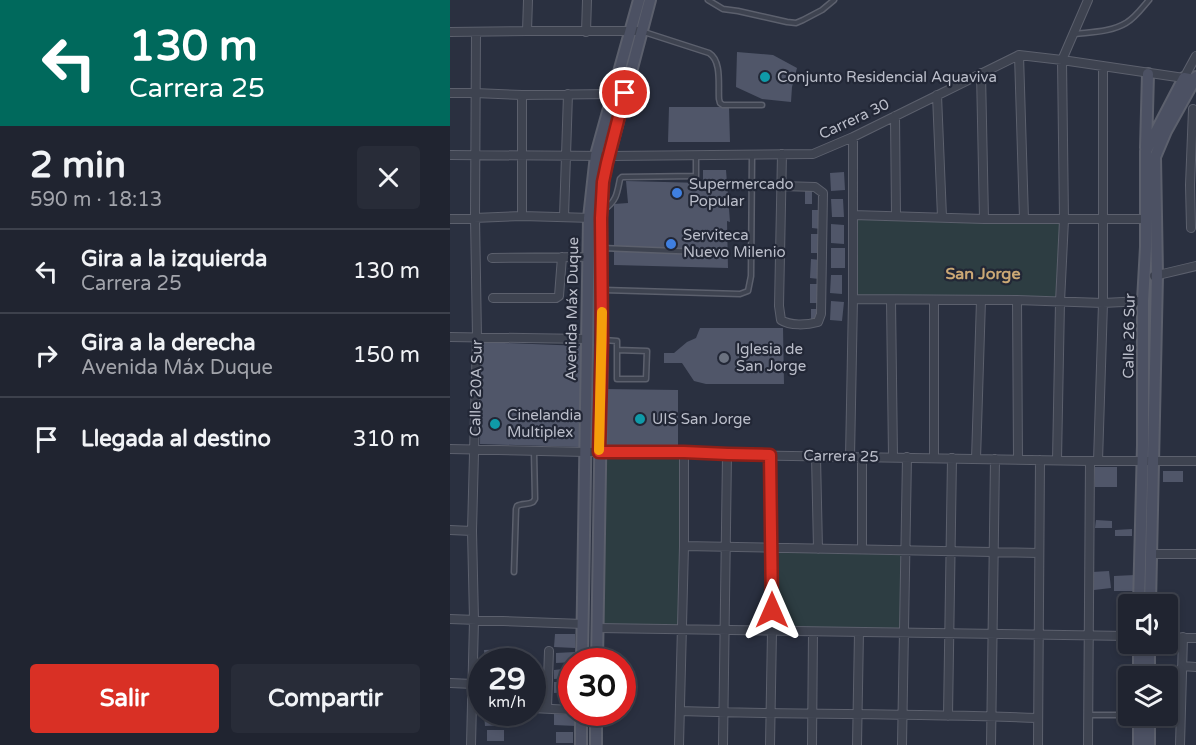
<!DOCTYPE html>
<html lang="es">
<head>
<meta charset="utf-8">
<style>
	:root { --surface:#202430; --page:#282c38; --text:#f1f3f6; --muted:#a2a4ab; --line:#3d414c; --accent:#d93025 }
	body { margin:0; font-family:"Varela Round",sans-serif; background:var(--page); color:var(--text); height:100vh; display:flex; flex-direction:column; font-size:22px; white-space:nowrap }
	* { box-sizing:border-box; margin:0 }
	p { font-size:20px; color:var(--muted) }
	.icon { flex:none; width:33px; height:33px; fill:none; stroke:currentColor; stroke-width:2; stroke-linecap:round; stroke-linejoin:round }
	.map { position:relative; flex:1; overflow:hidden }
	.details { display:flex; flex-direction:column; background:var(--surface); width:450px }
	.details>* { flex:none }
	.guide { background:#00695c; color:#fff; overflow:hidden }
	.controls { position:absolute; left:668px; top:594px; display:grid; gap:12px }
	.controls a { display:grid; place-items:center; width:60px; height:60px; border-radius:6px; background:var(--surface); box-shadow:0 3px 9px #0003,0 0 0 2px var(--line); font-size:30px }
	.speed { position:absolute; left:18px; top:648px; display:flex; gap:12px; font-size:30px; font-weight:700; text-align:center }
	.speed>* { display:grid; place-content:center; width:78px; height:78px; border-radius:50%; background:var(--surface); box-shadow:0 3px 9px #0003,0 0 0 2px var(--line); line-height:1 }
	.speed small { font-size:15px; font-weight:400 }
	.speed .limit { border:9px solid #d22; background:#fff; color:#111 }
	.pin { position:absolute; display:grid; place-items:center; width:51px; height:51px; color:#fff; margin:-26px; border:3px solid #fff; border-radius:50%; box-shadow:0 2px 6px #0007 }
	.me { position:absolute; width:66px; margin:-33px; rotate:0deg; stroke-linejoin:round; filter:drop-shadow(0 0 4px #0008) }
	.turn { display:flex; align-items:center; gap:21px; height:126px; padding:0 30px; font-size:27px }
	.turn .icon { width:78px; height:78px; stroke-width:2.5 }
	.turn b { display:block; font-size:42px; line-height:51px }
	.round { display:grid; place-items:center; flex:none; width:63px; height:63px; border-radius:6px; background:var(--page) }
	.head { display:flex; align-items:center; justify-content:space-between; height:102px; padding:0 30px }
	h1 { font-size:36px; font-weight:700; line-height:45px }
	.button { display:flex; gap:12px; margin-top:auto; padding:12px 30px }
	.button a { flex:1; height:69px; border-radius:6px; background:var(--accent); color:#fff; font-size:24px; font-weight:700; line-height:69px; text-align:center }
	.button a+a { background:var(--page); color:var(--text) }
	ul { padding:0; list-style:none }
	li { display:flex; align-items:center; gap:18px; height:84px; padding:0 30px; border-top:2px solid var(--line) }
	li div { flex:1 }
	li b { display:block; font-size:22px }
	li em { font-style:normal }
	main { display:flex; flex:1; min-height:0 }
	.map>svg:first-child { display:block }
	.green { fill:#2d3d42 }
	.building { fill:#505669 }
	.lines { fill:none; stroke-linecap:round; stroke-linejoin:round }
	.lane-casing { stroke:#5c606d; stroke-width:7 }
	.street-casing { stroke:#5c606d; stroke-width:10 }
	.secondary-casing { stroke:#5c606d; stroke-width:14 }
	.lane { stroke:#3e4350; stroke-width:4 }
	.street { stroke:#3e4350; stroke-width:8 }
	.secondary { stroke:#4c5163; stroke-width:10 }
	.route-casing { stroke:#8d1f18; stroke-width:15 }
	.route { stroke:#d93025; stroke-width:10 }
	.slow { stroke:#f59e0b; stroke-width:10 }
	.culture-dot { fill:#0f9aa8; stroke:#222736; stroke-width:2 }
	.shop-dot { fill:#3f7fe0; stroke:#222736; stroke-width:2 }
	.worship-dot { fill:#6b7280; stroke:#222736; stroke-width:2 }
	.labels { text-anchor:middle; stroke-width:4.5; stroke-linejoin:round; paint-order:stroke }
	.poi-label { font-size:15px; fill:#bbbeca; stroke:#222736; text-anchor:start }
	.street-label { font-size:15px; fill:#bbbeca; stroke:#222736 }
	.neighbourhood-label { font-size:16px; font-weight:bold; fill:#cba875; stroke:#222736 }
</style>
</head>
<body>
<main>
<section class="details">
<div class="guide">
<div class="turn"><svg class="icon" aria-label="left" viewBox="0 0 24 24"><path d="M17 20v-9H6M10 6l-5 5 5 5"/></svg><div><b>130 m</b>Carrera 25</div></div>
</div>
<div class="head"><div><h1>2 min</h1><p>590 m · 18:13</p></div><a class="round"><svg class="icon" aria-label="close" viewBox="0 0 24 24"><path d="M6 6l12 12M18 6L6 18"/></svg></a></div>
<ul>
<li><svg class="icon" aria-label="left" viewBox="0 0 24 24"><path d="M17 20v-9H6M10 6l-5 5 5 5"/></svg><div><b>Gira a la izquierda</b><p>Carrera 25</p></div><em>130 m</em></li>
<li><svg class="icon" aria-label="right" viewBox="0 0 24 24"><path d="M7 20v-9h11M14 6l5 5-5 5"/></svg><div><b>Gira a la derecha</b><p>Avenida Máx Duque</p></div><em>150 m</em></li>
<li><svg class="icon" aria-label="arrive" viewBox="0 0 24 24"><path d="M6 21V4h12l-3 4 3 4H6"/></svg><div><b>Llegada al destino</b></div><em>310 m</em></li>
</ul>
<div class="button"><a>Salir</a><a>Compartir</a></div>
</section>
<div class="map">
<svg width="746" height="745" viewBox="0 0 746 745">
	<rect width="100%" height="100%" fill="#2a3040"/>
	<path class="green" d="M408,217l202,4 -3,79 -199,-3z
		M151,454l82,3 -4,170 -80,-3z
		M325,550l127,2 -1,79 -126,-1z"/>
	<path class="building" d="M287,52l36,3 24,13 -5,19 -1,15 -29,-3 -26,-12z
		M219,107h60l1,35h-62z
		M253,170h23l4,52 -3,-1 1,47 -114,-3v-61l14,-1 -2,-22 77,2z
		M394,172l1,18 -14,1 -1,-18z
		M355,191h7v13h-7z
		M381,199h12l1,18h-12z
		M362,210h9v19l-9,-1z
		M381,224l13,1v19l-13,-1z
		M361,234h9v19h-9z
		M381,248h14v20h-14z
		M361,259l9,1 -1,19 -9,-1z
		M381,275h11v19l-12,-1z
		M360,284h10v19h-10z
		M381,301l13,1 -2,19 -12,-1z
		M361,309h8v11l-8,-1z
		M250,328h83l1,56h-78l-12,-3 -12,-18h-18v-10h10l13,-11 9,-4z
		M31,342l101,4 -2,101 -100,-3z
		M153,389l75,1v60l-76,-2z
		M645,467h22v20h-22z
		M713,471h20v11h-20z
		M646,520l16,1v7h-17z
		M682,529v7h-17v-6z
		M659,571l2,17 -17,2 -2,-18z
		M685,575v16h-21v-15z
		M105,634h20v14l-21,-1z
		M56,649v12l-21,1 -1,-12z
		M125,652v10l-19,1v-10z
		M122,668v10l-18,1v-9z
		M104,682h18v10l-18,1z
		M55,713l1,12 -21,1 -1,-12z
		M104,714l22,1v11l-22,-1z
		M37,730h17v11h-17z
		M106,732h17v11h-17z"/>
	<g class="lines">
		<defs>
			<path id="lane" d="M258,0l15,9 15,2 49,11 9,1 7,-3 19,-10 12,-10
				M194,32l65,21c13,8 9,32 10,46l1,4 3,2h39
				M625,34c16,-2 36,-2 51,-11 9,-5 16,-15 23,-23
				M155,209c12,-9 12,-16 15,-30l2,-2 74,-1v-21
				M152,248l99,4
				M154,290l136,4 8,-3 3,-15 1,-121
				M154,340l13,1v38h29l1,-28 -30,-1
				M64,572l2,-63 1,-3c5,-3 11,-1 16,-4l2,-3 -1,-47
				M639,715h39"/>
			<path id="street" d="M77,31l1,-31
				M0,32l77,-1h115
				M136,32l1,-32
				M569,55l5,164
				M531,73l3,146
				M0,93h25l47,2 91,-1
				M487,95l5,122
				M445,116l1,99
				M0,155l159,1 204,-2 40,-17 166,-82 43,5 122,18 12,-22
				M332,186l33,1 8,6 -2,121 -3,8c-11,3 -28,4 -37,-2l-2,-14 3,-152
				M403,215l131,4h162
				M72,216v-121
				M114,217l4,-123
				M0,219l72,-3 70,2
				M741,228l-1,-43 3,-76
				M42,258l96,-1
				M704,276l42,-10
				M43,298h63l3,-2 3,-39
				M403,299l164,1 86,3 40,-2
				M441,300l2,157
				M567,300l1,159
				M0,337l137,2
				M0,449l135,3 99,-1 43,4 363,6h106
				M366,456l2,93
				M400,457l3,-158v-162
				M484,458v-158
				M526,459l5,-159
				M607,460l3,-158 4,-82 -2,-160 26,-60
				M648,461l5,-158v-237
				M0,530l22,1
				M234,546l355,7
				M412,549v-92
				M701,554h45
				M0,619l133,5
				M148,628l530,8
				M717,637l29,1
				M732,666l14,1
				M0,683l23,1
				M82,708l40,2
				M97,708l2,-57
				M230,711c119,4 238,2 358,7
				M498,716l4,-258
				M21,745l3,-125 -2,-89 5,-194 -2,-120 1,-185
				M229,745l5,-199v-95
				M273,745l4,-290
				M320,745l2,-114 -2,-176
				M362,745l1,-113
				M407,745l2,-113
				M452,745l5,-288
				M541,745l4,-286
				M588,745l2,-285
				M638,745l2,-284
				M730,745l3,-108"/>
			<path id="secondary" d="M696,148l2,-74
				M689,604l4,-159v-144l3,-54v-96l38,-73 10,2
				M700,604l7,-329 -2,-118 11,-26 30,-54
				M689,644v32
				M699,644v32
				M132,662l7,-444 7,-63 43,-155
				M147,662l5,-322 -1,-122 2,-36 4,-19 43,-163
				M689,716v29
				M699,716v29
				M131,745v-33
				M146,745v-33"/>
		</defs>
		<use href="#lane" class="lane-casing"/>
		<use href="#street" class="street-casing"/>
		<use href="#secondary" class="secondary-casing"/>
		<use href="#lane" class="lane"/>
		<use href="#street" class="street"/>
		<use href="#secondary" class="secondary"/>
	</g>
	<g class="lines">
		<defs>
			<path id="route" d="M175,93l-18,70 -4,19 -2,36 1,122 -3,112h85l44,2 42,1 2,155"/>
		</defs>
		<use href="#route" class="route-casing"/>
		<use href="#route" class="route"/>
		<path class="slow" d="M149,450l3,-138"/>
	</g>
	<g class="culture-dot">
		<circle cx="315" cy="77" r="6"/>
		<circle cx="190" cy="419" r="6"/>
		<circle cx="45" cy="424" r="6"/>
	</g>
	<g class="shop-dot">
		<circle cx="227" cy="193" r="6"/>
		<circle cx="221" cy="244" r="6"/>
	</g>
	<circle class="worship-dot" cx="274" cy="358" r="6"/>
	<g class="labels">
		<g class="poi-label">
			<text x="327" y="82">Conjunto Residencial Aquaviva</text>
			<text x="239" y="189">Supermercado<tspan x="239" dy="17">Popular</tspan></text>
			<text x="233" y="240">Serviteca<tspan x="233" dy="17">Nuevo Milenio</tspan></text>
			<text x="286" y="354">Iglesia de<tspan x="286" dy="17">San Jorge</tspan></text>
			<text x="57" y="420">Cinelandia<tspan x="57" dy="17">Multiplex</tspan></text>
			<text x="202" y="424">UIS San Jorge</text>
		</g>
		<g class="street-label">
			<text transform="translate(404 119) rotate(-25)" y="5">Carrera 30</text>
			<text transform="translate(122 309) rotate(-89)" y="5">Avenida Máx Duque</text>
			<text transform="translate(679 336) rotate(-89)" y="5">Calle 26 Sur</text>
			<text transform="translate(26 388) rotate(-89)" y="5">Calle 20A Sur</text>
			<text transform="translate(391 456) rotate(1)" y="5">Carrera 25</text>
		</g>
		<g class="neighbourhood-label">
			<text x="533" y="279">San Jorge</text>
		</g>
	</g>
</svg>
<div class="controls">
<a><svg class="icon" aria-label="sound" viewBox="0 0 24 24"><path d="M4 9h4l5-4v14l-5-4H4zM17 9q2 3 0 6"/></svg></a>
<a><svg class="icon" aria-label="layers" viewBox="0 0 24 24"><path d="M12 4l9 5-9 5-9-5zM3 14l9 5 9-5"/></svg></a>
</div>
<div class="speed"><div>29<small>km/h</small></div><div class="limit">30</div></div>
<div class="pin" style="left:175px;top:93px;background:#d93025"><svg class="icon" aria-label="arrive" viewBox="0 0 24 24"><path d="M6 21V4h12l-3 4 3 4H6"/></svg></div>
<svg class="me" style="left:322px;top:610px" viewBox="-20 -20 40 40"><path d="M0-17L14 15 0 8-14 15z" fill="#d93025" stroke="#fff" stroke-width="4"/></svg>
</div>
</main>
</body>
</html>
